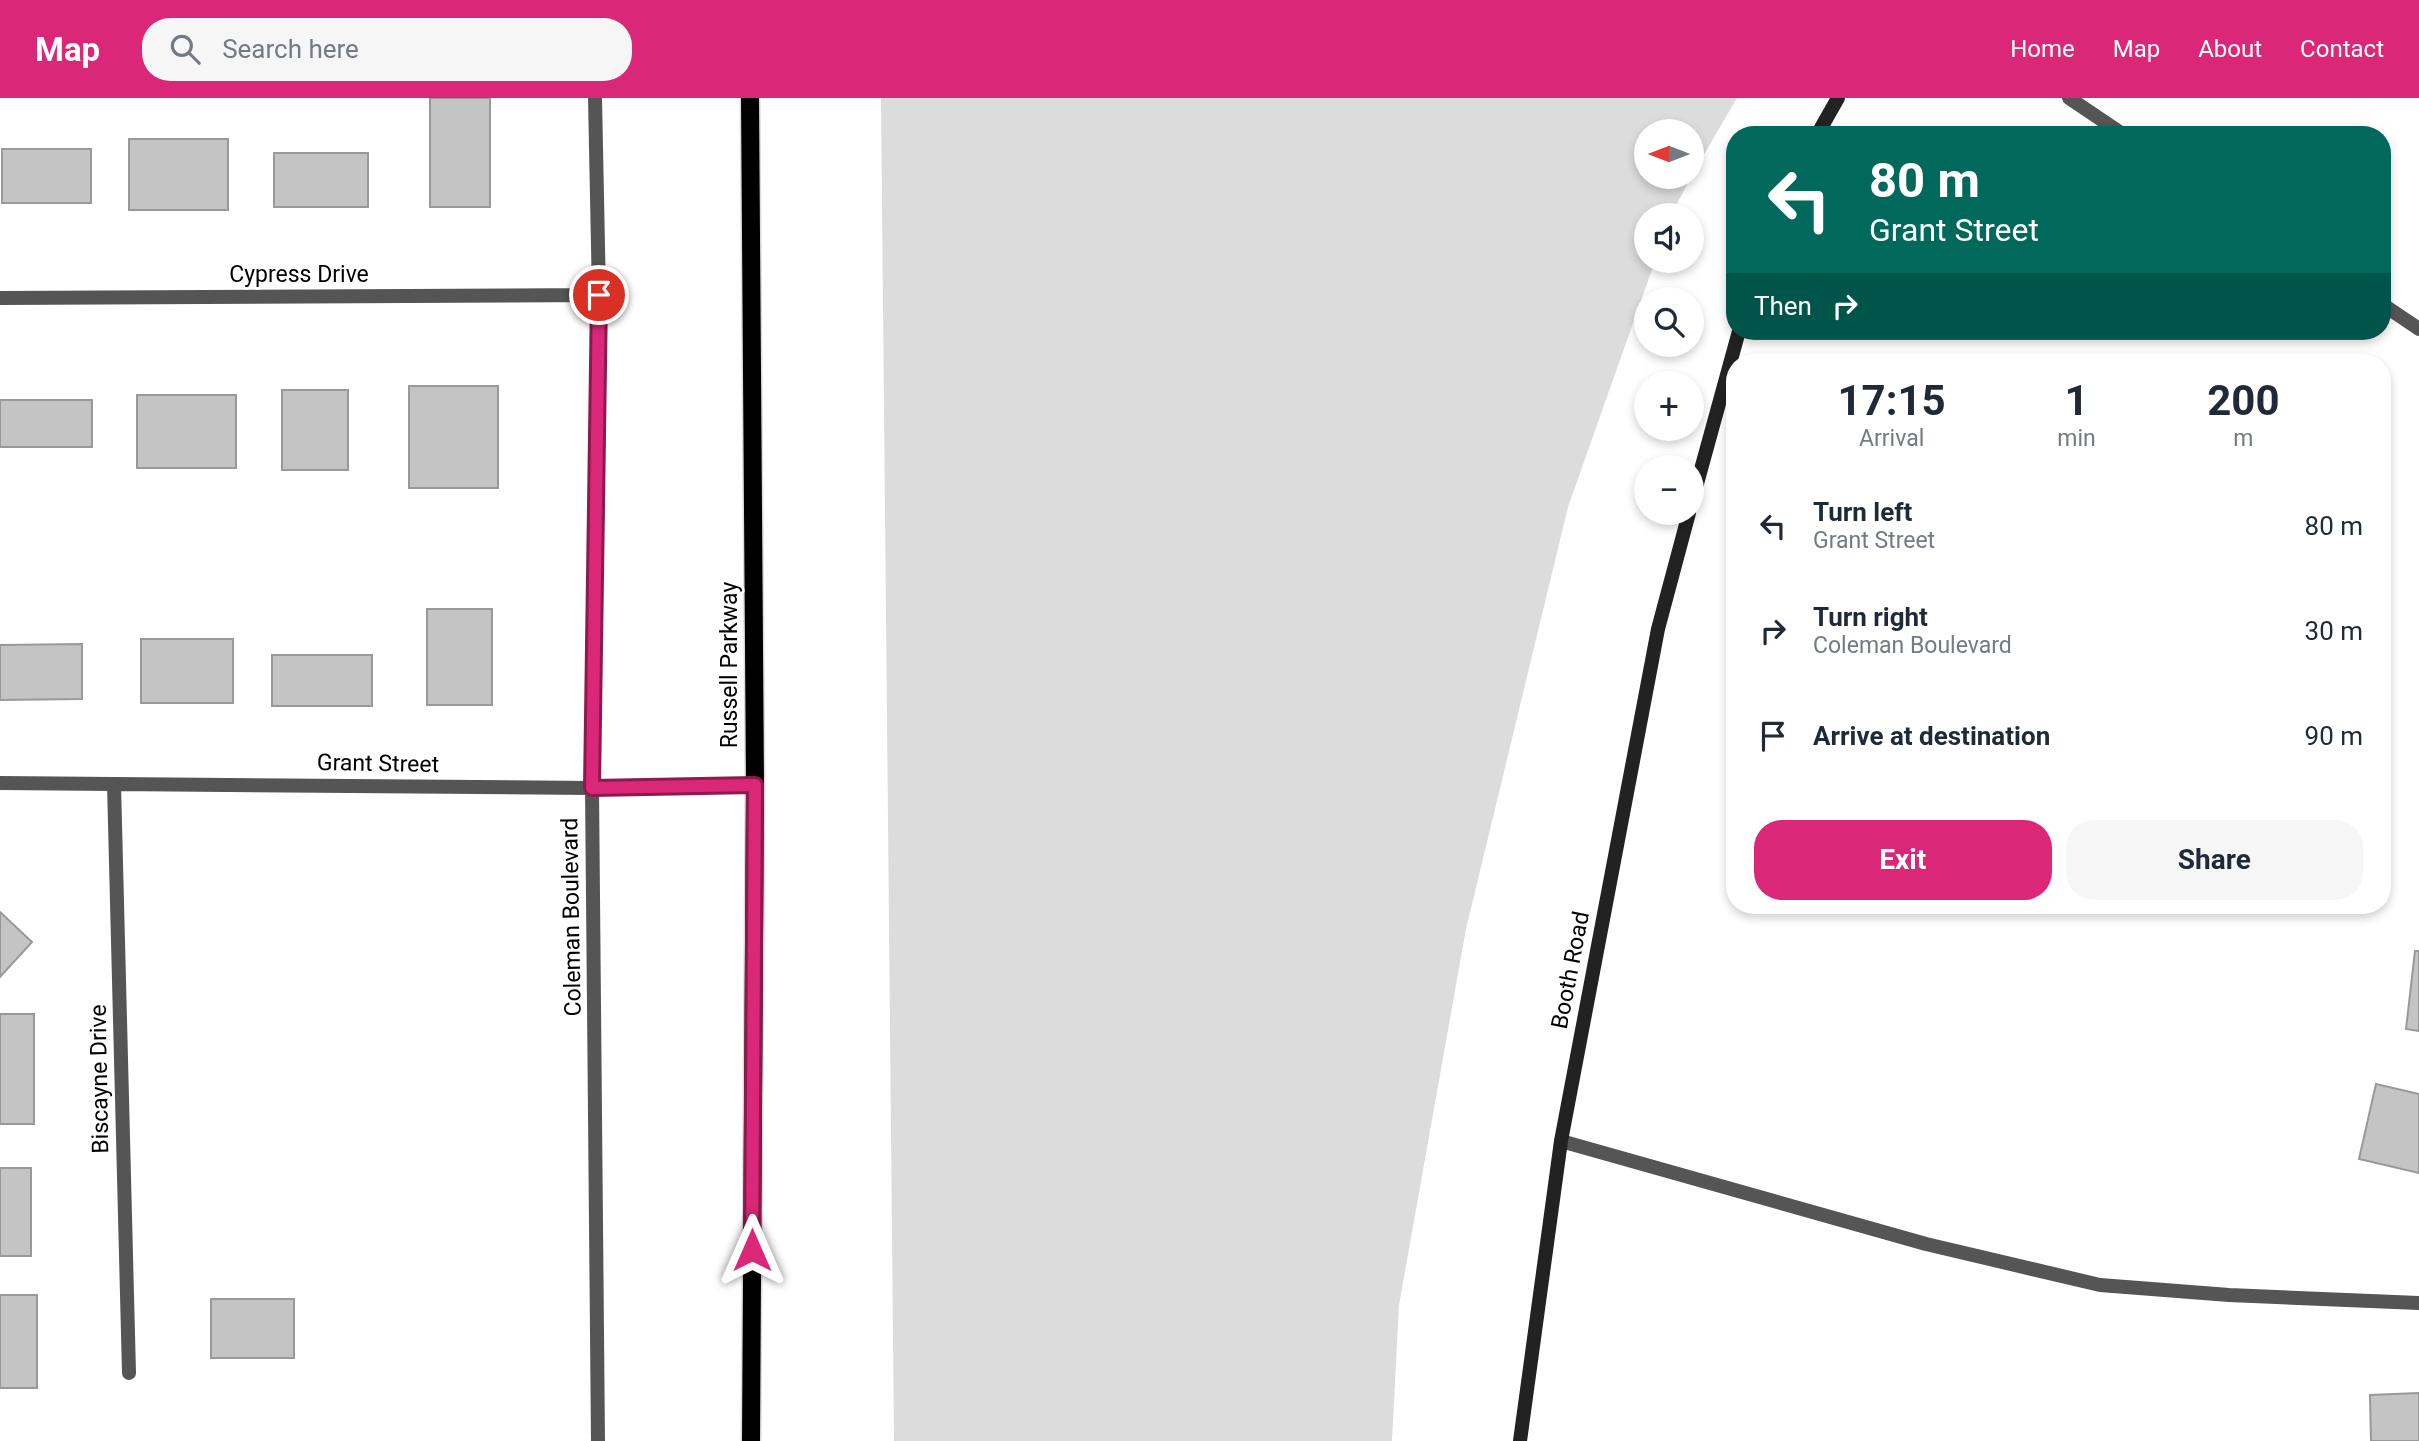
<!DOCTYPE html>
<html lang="en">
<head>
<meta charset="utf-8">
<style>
	:root { --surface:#fff; --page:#f6f6f7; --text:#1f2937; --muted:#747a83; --accent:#db2777 }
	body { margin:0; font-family:Roboto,sans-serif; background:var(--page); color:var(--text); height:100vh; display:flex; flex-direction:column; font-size:26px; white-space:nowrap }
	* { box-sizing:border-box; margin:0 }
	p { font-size:23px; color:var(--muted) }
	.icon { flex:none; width:38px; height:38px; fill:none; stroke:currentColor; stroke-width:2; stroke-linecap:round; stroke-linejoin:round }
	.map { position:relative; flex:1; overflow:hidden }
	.details { position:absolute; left:1726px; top:256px; width:665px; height:560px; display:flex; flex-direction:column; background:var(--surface); border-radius:28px; box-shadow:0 4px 10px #0003 }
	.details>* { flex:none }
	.top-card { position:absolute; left:1726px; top:28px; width:665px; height:214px; border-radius:28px; box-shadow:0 4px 10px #0003; background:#00695c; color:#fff; overflow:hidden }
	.needle { width:46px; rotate:270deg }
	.tools { position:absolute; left:1634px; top:21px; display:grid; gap:14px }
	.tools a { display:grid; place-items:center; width:70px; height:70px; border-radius:50%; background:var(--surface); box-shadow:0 4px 10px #0003; font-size:35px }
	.pin { position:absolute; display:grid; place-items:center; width:60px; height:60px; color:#fff; margin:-30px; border:4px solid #fff; border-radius:50%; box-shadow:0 2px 7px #0007 }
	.me { position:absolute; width:77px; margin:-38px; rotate:0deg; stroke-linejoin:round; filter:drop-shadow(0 0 5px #0008) }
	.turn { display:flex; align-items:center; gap:24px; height:147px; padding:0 28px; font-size:32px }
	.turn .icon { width:91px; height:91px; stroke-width:2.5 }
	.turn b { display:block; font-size:49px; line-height:60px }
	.then { display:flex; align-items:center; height:66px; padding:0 28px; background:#0003; gap:14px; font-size:26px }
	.eta { display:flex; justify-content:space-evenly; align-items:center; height:119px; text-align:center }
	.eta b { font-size:42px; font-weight:700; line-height:49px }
	.primary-button { display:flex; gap:14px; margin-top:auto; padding:14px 28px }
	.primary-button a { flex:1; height:80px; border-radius:28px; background:var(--accent); color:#fff; font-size:28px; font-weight:700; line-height:80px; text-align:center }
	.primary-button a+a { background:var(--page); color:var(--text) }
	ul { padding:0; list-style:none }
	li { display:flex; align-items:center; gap:21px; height:105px; padding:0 28px }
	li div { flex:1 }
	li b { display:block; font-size:26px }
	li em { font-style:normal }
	header { display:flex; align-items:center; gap:42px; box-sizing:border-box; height:98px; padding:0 35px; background:var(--accent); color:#fff }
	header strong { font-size:33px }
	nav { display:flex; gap:38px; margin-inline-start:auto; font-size:24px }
	.search { width:490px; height:63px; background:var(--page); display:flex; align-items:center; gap:18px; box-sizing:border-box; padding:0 24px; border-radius:28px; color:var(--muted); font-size:26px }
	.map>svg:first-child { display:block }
	.green { fill:#dcdcdc }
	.building { fill:#c4c4c4; stroke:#999; stroke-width:2 }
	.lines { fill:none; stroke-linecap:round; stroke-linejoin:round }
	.primary-casing { stroke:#dbdbdb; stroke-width:21 }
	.street { stroke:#555; stroke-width:14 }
	.secondary { stroke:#222; stroke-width:14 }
	.primary { stroke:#000; stroke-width:18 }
	.route-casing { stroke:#8e194d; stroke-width:18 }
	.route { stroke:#db2777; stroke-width:12 }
	.labels { text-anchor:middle; stroke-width:5; stroke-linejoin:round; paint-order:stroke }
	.street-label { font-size:23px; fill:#000; stroke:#fff }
</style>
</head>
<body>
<header>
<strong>Map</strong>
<div class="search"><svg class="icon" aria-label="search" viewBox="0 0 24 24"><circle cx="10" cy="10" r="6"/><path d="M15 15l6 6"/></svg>Search here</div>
<nav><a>Home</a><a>Map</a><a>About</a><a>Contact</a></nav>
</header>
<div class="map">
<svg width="2419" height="1343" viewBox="0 0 2419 1343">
	<rect width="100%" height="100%" fill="#fff"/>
	<path class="green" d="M881,0h856l-45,77v-44h-45v46h44l-20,38h-24v46h8l-87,246 -102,422 -67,376 -7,136h-498z"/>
	<path class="building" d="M430,0h60v109h-60z
		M129,41h99v71h-99z
		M2,51h89v54h-89z
		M274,55h94v54h-94z
		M409,288h89v102h-89z
		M282,292h66v80h-66z
		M137,297h99v73h-99z
		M0,302h92v47h-92z
		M427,511h65v96h-65z
		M141,541h92v64h-92z
		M82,546v55l-82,1v-55z
		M272,557h100v51h-100z
		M0,814l32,30 -32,35z
		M2415,853h4v80l-13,-2z
		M0,916h34v110h-34z
		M2376,986l43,10v79l-60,-14z
		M0,1070h31v88h-31z
		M0,1197h37v93h-37z
		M211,1201h83v59h-83z
		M2419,1295v48h-48l-1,-46z"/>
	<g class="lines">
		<defs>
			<path id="primary" d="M750,0l5,687 -4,656"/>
		</defs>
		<use href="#primary" class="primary-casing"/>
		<path class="street" d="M595,0l4,197 -7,493 6,653
			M2069,0l55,37
			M0,200l599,-3
			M2382,206l37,25
			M0,685l592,5 163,-3
			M114,686l15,589
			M1561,1043l365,103 174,41 129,10 190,8"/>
		<path class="secondary" d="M1817,37l21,-37
			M1692,404l47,-171
			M1520,1343l41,-300 97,-512 31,-116"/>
		<use href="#primary" class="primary"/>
	</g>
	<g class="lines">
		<defs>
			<path id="route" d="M599,197l-7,493 163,-3 -3,465"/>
		</defs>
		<use href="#route" class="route-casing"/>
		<use href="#route" class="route"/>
	</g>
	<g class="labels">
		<g class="street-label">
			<text x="299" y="184">Cypress Drive</text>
			<text transform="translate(729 567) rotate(-90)" y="8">Russell Parkway</text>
			<text transform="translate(378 665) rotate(1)" y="8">Grant Street</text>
			<text transform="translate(571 819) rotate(-91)" y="8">Coleman Boulevard</text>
			<text transform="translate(1570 872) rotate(-79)" y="8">Booth Road</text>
			<text transform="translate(99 981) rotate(-91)" y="8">Biscayne Drive</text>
		</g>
	</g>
</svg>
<div class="tools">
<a><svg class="needle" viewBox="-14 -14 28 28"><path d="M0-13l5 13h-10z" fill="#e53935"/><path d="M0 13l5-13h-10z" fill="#747a83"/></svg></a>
<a><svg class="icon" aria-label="sound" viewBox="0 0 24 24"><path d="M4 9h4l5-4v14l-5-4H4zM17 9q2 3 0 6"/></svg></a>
<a><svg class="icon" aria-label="search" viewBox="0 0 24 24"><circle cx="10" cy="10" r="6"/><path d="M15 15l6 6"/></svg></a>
<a>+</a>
<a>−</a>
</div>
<div class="pin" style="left:599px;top:197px;background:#d93025"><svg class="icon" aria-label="arrive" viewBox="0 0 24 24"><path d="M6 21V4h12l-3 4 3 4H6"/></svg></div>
<svg class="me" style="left:752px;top:1152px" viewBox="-20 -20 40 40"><path d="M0-17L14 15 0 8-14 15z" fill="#db2777" stroke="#fff" stroke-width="4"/></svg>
<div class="top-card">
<div class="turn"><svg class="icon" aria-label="left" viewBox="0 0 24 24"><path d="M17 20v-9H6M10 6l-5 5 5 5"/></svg><div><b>80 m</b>Grant Street</div></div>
<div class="then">Then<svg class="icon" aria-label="right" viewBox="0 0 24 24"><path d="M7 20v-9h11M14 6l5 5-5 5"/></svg></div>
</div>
<section class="details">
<div class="eta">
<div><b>17:15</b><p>Arrival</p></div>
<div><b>1</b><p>min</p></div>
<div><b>200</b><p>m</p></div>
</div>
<ul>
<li><svg class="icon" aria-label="left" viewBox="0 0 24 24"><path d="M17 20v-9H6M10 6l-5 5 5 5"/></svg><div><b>Turn left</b><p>Grant Street</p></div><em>80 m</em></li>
<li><svg class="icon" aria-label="right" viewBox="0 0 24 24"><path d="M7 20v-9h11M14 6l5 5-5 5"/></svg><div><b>Turn right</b><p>Coleman Boulevard</p></div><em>30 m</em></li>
<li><svg class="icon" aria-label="arrive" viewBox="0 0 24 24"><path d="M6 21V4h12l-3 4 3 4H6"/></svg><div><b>Arrive at destination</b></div><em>90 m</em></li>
</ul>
<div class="primary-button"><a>Exit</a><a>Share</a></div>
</section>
</div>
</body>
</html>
